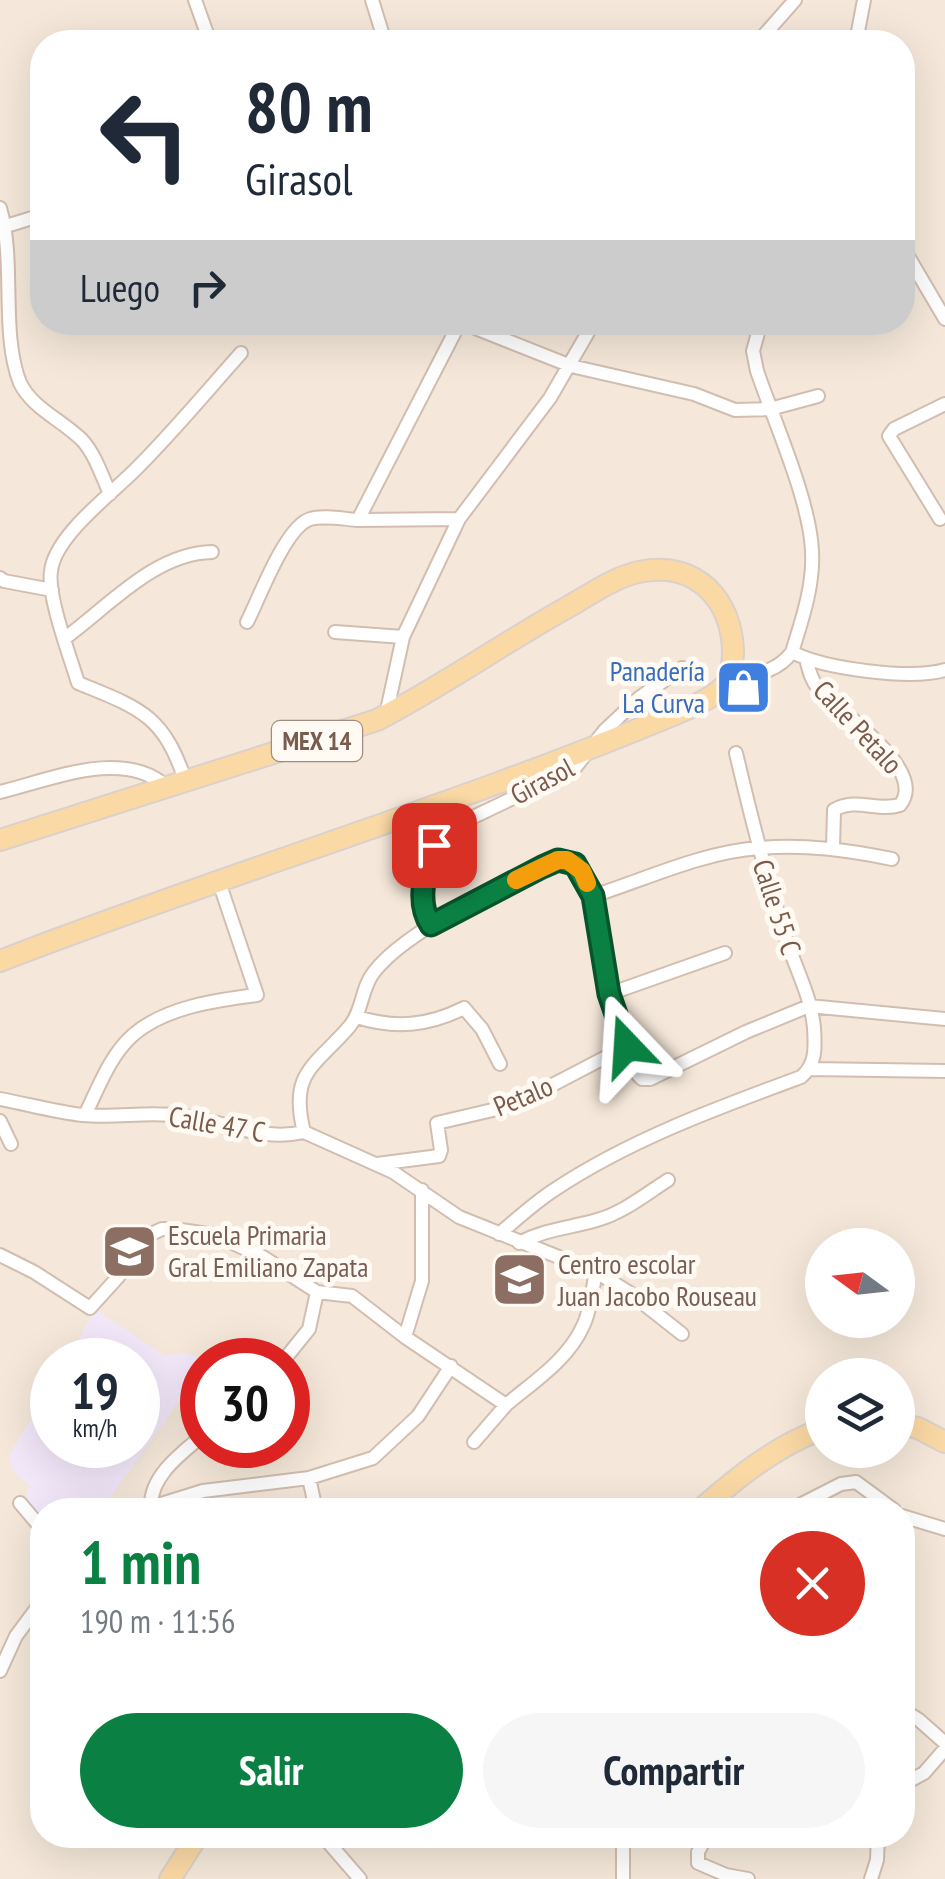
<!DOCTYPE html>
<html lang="es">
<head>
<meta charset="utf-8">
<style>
	:root { --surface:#fff; --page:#f6f6f7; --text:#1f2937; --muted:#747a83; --accent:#0b8043 }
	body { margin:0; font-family:"PT Sans Narrow",sans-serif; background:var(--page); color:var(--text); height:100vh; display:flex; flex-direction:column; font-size:38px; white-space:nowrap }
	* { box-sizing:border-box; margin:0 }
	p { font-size:32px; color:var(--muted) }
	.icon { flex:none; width:55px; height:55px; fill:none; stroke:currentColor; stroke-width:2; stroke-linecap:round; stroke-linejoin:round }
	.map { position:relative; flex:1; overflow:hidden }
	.drawer { position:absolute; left:30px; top:1498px; width:885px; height:350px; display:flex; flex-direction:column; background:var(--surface); border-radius:40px; box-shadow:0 10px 40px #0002 }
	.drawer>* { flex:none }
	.hud { position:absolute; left:30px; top:30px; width:885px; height:305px; border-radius:40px; box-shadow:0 10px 40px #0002; background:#fff; color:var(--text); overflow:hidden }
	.needle { width:65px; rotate:285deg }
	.fabs { position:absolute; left:805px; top:1228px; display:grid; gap:20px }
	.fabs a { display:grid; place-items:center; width:110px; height:110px; border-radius:50%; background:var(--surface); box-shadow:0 10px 40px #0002; font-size:50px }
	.speed { position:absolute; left:30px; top:1338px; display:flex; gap:20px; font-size:50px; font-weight:700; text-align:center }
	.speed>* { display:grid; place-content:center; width:130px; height:130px; border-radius:50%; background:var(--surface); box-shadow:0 10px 40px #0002; line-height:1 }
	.speed small { font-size:25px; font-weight:400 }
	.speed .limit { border:15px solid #d22; background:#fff; color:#111 }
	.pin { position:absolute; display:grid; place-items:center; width:85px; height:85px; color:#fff; margin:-42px; border-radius:20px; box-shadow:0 5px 15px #0006 }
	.me { position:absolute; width:110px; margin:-55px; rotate:340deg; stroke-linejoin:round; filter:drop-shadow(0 0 8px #0008) }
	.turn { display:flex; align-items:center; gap:35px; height:210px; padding:0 50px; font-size:45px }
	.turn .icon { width:130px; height:130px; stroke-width:2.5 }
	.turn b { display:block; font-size:70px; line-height:85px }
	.then { display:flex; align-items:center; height:95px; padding:0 50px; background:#0003; gap:20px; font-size:38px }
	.round { display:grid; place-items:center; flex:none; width:105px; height:105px; border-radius:52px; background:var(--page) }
	.headline { display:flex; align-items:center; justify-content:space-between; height:170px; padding:0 50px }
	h1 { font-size:60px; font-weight:800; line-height:75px; color:var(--accent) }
	.cta { display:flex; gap:20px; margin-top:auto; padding:20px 50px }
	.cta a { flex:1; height:115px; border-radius:60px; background:var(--accent); color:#fff; font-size:40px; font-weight:800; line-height:115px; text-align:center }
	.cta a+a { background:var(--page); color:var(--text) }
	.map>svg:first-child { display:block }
	.residential { fill:#f5e8da; fill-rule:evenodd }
	.education { fill:#f3e8fa }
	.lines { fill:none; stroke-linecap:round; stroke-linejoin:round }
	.street-casing { stroke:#d1beb0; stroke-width:16 }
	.primary-casing { stroke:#dad1cd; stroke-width:24 }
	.street { stroke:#fff; stroke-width:12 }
	.primary { stroke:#fbd9a5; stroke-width:20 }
	.route-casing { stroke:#07532c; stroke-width:25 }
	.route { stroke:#0b8043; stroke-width:18 }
	.slow { stroke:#f59e0b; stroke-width:18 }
	.labels { text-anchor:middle; stroke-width:10; stroke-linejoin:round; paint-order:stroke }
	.shield { fill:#fffaf3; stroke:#a28b7f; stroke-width:2.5 }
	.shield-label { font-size:25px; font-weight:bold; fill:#7a5c4d }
	.shop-label { font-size:28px; fill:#366cbe; stroke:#fffaf3; text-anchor:end }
	.street-label { font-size:28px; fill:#7a5c4d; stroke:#fffaf3 }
	.education-label { font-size:28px; fill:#785e54; stroke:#fffaf3; text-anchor:start }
</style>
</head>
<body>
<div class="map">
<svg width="945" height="1879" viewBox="0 0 945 1879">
	<rect width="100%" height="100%" fill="#fdf6ec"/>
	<path class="residential" d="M0,0h945v1879h-945zM42,42h860v280h-860zM822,1245h76v75h-76zM52,1360h86v85h-86zM202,1360h86v85h-86zM822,1375h76v75h-76zM42,1510h860v325h-860z"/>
	<path class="education" d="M98,1311l67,45 19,-3 17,5 1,11 -101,141h-59v15l-19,-19 6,-20 -18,-17 -1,-15 42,-70v61h86v-85h-70l25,-47z"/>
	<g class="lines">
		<defs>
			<path id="street" d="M195,0l15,42
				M372,0l13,42
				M758,42l37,-42
				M856,42l8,-42
				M902,163l3,-1
				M0,208c16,54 0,124 20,175 13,26 42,37 62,57 13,14 20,36 28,54
				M6,226l36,-11
				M902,246l43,73
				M460,322l111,44 123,28 41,16 35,-1 48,-13
				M761,322l-8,29 4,20c17,50 53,130 55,180 2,34 -10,69 -20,101
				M459,519l-101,1 102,-198
				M940,519l-51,-83 5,-7 51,-25
				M0,578l4,3 48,9
				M247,622c12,-23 38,-95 63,-103 13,-4 34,0 48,1
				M335,632l68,5
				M65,638c44,-32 90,-85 147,-86
				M806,659c3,11 5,21 12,29 22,26 111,81 82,117 -23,7 -44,-8 -66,5l-1,38
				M728,681c24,-6 49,-8 64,-29 32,17 119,28 153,18
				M386,715l17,-78 56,-118 91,-121 44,-76
				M185,780c-22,-66 -46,-72 -107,-97 -8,-27 -31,-87 -27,-112 4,-36 62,-78 87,-104 36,-36 69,-76 103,-114
				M0,792c50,-12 122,-44 166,-6
				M593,896c53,-17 110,-44 166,-48 46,-4 89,2 133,11
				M431,925c-18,-27 -3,-71 15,-95l128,-61 31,-39 34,-32 43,-30
				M609,994l116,-41
				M357,1017c38,12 71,9 107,-9l18,21 18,35
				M810,1069l135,2
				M0,1099c27,5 55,13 83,16 34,3 67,-4 100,1 41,5 79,26 121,16l89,40 66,45 137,55 34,21 52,41
				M85,1115c13,-26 25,-60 48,-80 32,-28 84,-35 124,-40l-39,-116
				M0,1121l11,23
				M304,1132c-15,-59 10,-65 45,-105 14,-16 12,-39 25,-55 31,-41 135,-91 184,-112l17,3 18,33 16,98 29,81 4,4h8l96,-47 63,-26 136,13
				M377,1164l62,-8 2,-6 -4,-27 77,-18 113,-59
				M499,1234c18,-15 35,-31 55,-44 75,-50 163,-82 247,-113 16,-13 14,-31 13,-49 -3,-34 -21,-64 -30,-96 -19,-59 -34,-119 -48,-179
				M519,1243c26,-14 51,-15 78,-23 26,-7 49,-26 71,-40
				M0,1255l34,17 56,36 28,-31 22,-36 9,-6 13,-6h12l41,6 48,22 54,35 35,4 53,41 101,68 -32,37
				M405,1337l17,-56v-91
				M284,1360l25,-31 8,-37
				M506,1405c27,-23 62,-45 77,-79 8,-16 9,-36 13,-54
				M309,1478l7,32
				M20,1503l22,26
				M151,1505c0,-30 31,-52 51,-69
				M142,1510l61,-19 106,-13 64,-20 45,-42 33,-50
				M790,1510l51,-26 15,-2 38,28
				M902,1516l43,13
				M0,1671l16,-35 26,-35
				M902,1709l17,11 26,23
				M902,1785l22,-12 21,-24
				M322,1835l38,44
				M623,1835v44
				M707,1835l-9,17v11l28,12 22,4
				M776,1835h29
				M871,1879l6,-19 1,-25"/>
			<path id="primary" d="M0,840l377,-120c66,-34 126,-77 191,-113 23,-13 49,-32 76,-36 53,-9 87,29 89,79 0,9 -1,21 -5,30 -6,13 -24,20 -36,27 -226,96 -463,165 -692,254
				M898,1424l20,4 27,14
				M700,1510c38,-33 74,-63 122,-81
				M170,1879l28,-44"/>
		</defs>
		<use href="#street" class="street-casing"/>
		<use href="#primary" class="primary-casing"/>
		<use href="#street" class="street"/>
		<use href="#primary" class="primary"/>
	</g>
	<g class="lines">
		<defs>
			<path id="route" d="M434,845c-8,25 -19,56 -3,80l111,-58 16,-7 17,4 18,32 16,98 18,52"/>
		</defs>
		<use href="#route" class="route-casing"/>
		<use href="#route" class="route"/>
		<path class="slow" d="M516,880l42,-20h9l15,11 5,12"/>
	</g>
	<defs>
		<symbol id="shop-square" viewBox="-11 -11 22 22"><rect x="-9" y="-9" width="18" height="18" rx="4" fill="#3f7fe0" stroke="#fffaf3"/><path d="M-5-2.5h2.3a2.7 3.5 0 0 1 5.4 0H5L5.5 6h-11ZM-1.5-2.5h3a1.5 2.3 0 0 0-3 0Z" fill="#fff"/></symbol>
		<symbol id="school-square" viewBox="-11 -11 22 22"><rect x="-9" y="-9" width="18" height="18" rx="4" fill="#8d6e63" stroke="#fffaf3"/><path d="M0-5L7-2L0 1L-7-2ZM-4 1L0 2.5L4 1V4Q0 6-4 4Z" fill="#fff"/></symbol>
	</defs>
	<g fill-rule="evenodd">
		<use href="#shop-square" x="712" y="656" width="63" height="63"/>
		<use href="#school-square" x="98" y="1220" width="63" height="63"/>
		<use href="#school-square" x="488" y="1248" width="63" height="63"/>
	</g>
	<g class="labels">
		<rect class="shield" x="272" y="721" width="90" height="40" rx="8"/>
		<g class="shield-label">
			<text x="317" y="750">MEX 14</text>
		</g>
		<g class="shop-label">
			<text x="705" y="681">Panadería<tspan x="705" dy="32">La Curva</tspan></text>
		</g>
		<g class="street-label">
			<text transform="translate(858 727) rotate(47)" y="10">Calle Petalo</text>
			<text transform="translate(542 781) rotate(-28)" y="10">Girasol</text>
			<text transform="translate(777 907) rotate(72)" y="10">Calle 55 C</text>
			<text transform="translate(523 1096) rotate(-23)" y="10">Petalo</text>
			<text transform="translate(217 1124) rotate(10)" y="10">Calle 47 C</text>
		</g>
		<g class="education-label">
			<text x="168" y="1245">Escuela Primaria<tspan x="168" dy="32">Gral Emiliano Zapata</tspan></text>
			<text x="558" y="1274">Centro escolar<tspan x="558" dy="32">Juan Jacobo Rouseau</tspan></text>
		</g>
	</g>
</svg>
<div class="fabs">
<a><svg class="needle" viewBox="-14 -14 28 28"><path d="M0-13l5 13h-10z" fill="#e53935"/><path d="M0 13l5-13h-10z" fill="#747a83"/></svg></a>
<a><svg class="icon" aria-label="layers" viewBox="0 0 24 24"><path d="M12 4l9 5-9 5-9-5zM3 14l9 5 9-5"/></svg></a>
</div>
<div class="speed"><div>19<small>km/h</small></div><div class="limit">30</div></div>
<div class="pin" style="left:434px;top:845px;background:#d93025"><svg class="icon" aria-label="arrive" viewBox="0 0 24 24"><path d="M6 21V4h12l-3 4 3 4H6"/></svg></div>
<svg class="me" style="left:627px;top:1046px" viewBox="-20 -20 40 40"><path d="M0-17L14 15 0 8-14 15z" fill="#0b8043" stroke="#fff" stroke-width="4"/></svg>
<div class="hud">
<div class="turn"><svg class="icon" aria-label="left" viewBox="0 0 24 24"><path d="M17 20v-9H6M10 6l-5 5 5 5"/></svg><div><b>80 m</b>Girasol</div></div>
<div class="then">Luego<svg class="icon" aria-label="right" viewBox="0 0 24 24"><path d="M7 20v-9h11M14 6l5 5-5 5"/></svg></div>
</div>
<section class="drawer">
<div class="headline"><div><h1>1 min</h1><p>190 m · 11:56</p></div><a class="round" style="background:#d93025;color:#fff"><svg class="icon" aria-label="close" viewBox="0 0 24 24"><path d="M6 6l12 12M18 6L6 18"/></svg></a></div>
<div class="cta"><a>Salir</a><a>Compartir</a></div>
</section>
</div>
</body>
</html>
